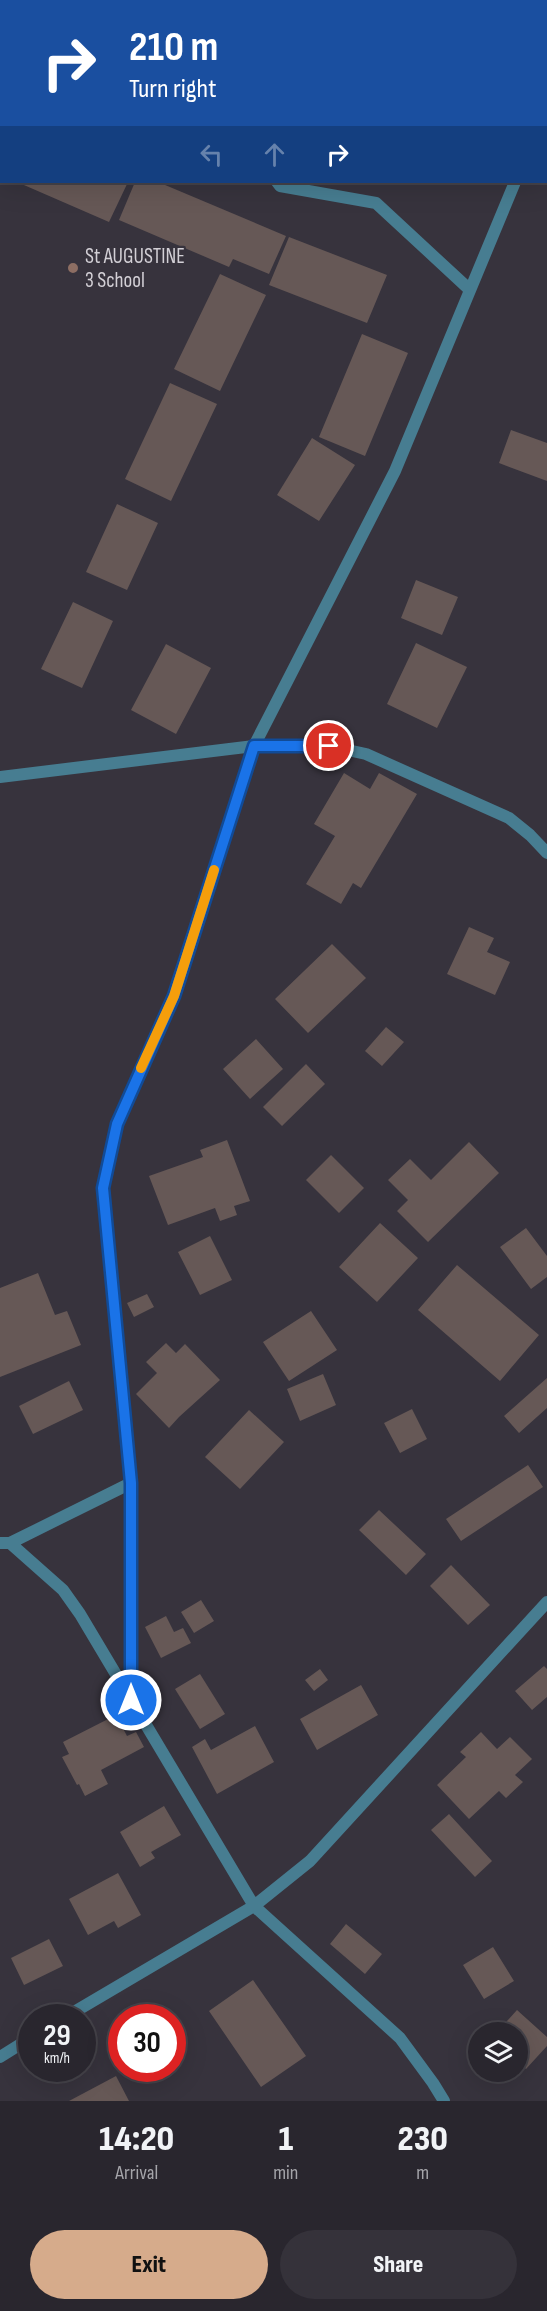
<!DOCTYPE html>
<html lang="en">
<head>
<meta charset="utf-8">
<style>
	:root { --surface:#29262e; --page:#35323a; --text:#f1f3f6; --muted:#a5a5aa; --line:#45434a; --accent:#d6ab8b }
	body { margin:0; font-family:"Sofia Sans Condensed",sans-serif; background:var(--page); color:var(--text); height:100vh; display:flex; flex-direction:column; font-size:22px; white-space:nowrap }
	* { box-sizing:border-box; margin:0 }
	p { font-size:20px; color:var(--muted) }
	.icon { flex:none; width:33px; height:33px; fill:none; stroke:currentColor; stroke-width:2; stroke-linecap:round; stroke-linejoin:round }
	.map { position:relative; height:2101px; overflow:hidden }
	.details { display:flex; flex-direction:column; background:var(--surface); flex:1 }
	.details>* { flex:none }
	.top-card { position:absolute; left:0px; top:0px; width:548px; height:183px; box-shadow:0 6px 24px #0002,0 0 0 2px var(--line); background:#1a4fa0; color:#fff; overflow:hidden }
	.fabs { position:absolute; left:468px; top:2022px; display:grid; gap:12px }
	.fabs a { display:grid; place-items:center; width:60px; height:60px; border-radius:50%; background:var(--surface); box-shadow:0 6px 24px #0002,0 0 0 2px var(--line); font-size:30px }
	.speed { position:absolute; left:18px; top:2004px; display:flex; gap:12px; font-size:30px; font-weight:700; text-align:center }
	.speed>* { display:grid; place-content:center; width:78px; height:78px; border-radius:50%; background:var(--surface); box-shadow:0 6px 24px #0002,0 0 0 2px var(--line); line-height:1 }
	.speed small { font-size:15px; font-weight:400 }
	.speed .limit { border:9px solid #d22; background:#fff; color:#111 }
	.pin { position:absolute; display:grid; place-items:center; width:51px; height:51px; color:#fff; margin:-26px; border:3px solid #fff; border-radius:50%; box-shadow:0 2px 6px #0007 }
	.me { position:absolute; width:66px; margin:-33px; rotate:0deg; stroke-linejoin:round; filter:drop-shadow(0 0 4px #0008) }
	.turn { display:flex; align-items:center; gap:21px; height:126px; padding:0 30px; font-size:27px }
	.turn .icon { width:78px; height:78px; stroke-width:2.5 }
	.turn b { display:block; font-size:42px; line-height:51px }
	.lanes { display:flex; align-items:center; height:57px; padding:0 30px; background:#0003; justify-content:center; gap:30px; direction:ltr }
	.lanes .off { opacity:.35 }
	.eta { display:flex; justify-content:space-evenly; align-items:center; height:102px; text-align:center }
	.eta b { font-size:36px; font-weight:800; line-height:42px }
	.action { display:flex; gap:12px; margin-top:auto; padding:12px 30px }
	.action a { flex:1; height:69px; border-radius:36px; background:var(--accent); color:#111; font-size:24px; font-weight:800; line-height:69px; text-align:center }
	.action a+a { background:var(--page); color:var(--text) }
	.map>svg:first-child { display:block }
	.building { fill:#665856 }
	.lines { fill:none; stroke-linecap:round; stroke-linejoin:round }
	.minor { stroke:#477d91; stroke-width:12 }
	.route-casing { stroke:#114b97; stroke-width:15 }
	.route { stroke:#1a73e8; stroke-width:10 }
	.slow { stroke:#f59e0b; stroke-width:10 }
	.education-dot { fill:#8d6e63; stroke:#37333d; stroke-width:2 }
	.labels { text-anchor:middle; stroke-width:4.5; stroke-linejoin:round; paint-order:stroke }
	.poi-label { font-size:21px; fill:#d3d0d6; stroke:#37333d; text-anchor:start }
</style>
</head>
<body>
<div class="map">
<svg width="547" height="2101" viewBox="0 0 547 2101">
	<rect width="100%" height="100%" fill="#37333d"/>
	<path class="building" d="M17,182h111l-19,40z
		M135,182h23l128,54 -17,38 -36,-15 -4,8 -110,-47z
		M289,237l98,38 -20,48 -98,-38z
		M220,274l46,21 -46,96 -46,-22z
		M362,334l46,19 -43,103 -46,-19z
		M170,383l47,21 -46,97 -46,-22z
		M511,430l36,13v38l-48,-18z
		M312,438l43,27 -36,56 -42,-26z
		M117,504l41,19 -31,67 -41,-18z
		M416,580l42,17 -16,38 -41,-17z
		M73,602l40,19 -31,67 -41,-19z
		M416,643l51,24 -30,61 -50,-24z
		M166,644l45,24 -35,66 -45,-24z
		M344,773l26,16 9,-16 38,21 -56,94 -8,-5 -12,21 -35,-20 29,-48 -21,-12z
		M469,927l25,11 -7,14 23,10 -15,33 -48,-21z
		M332,944l34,34 -58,55 -33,-34z
		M386,1027l18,15 -22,24 -17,-15z
		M256,1039l27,30 -33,30 -27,-30z
		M306,1064l19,20 -43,42 -19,-19z
		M227,1140l23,61 -16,5 3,9 -17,6 -5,-13 -47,17 -19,-49 54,-19 -3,-7z
		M469,1142l30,31 -71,69 -31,-31 11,-11 -20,-20 22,-21 21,21z
		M331,1155l33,33 -25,25 -33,-33z
		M380,1223l38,35 -41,44 -38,-35z
		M526,1228l21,28v21l-16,12 -31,-42z
		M210,1236l22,44 -32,15 -22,-43z
		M457,1265l82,70 -39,46 -82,-71z
		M38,1273l17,42 12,-4 14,34 -81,32v-89z
		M147,1294l7,13 -20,10 -7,-14z
		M311,1311l26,39 -48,31 -26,-39z
		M166,1343l10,10 9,-9 35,36 -41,37 -10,11 -33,-34 21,-21 -11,-11z
		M323,1374l13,31 -36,16 -13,-32z
		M547,1378v30l-28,25 -15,-17z
		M69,1381l14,29 -50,24 -14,-28z
		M412,1409l15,30 -27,14 -16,-30z
		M249,1410l35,32 -44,47 -35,-32z
		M528,1465l15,22 -82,54 -15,-22z
		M379,1510l47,44 -20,21 -47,-45z
		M451,1565l39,40 -22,20 -38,-39z
		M201,1600l13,21 -20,12 -13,-21z
		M166,1616l8,16 9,-4 8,15 -30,15 -16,-31z
		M544,1666l3,3v28l-15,13 -17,-19z
		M320,1669l8,11 -14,11 -9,-11z
		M200,1674l25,40 -25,15 -25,-40z
		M361,1685l17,30 -61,35 -17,-31z
		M116,1715l11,21 9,-4 8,15 -43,23 7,14 -23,12 -6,-12 -2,1 -15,-28 7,-3 -6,-12z
		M255,1726l19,36 -57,32 -25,-47 13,-8 6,11z
		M481,1732l16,17 13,-12 22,22 -17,16 8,7 -17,16 -7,-7 -30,28 -32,-34 29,-28 -6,-5z
		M164,1806l17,29 -30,17 4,6 -15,9 -20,-35z
		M449,1814l43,47 -17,16 -44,-47z
		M118,1873l23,42 -23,13 -4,-7 -26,14 -19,-36z
		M346,1924l36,30 -17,20 -35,-30z
		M49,1939l14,27 -39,19 -13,-27z
		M493,1947l21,34 -30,18 -21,-34z
		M253,1980l53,76 -45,31 -52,-76z
		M517,2010l30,27v9l-21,23 -8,-7v-30h-21z
		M116,2076l13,25h-60z"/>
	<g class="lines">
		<path class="minor" d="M132,0l1,2
			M39,2l1,-2
			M0,83l2,-1
			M546,107l1,-3
			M277,182l3,4 96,17 94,87
			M0,777l254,-31h75l37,8 143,64 21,17 17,18
			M0,1543h10l121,-60
			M10,1543l53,47 17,24 174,292 146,132 33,45 11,18
			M131,1700v-217l-28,-295 14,-64 57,-128 80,-250 141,-275 120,-289
			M64,2018l190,-112 56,-45 237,-259
			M0,2057l32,-20"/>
	</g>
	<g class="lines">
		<defs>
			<path id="route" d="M131,1700v-217l-28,-295 14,-64 57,-128 80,-250h75"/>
		</defs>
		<use href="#route" class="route-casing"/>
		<use href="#route" class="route"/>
		<path class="slow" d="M141,1068l33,-72 40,-126"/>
	</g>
	<circle class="education-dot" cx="73" cy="268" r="6"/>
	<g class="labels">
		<g class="poi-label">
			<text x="85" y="263">St AUGUSTINE<tspan x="85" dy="24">3 School</tspan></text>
		</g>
	</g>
</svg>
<div class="fabs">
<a><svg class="icon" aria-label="layers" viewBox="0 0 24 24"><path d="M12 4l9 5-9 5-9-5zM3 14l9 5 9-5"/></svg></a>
</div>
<div class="speed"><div>29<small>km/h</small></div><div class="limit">30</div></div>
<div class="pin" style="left:329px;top:746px;background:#d93025"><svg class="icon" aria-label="arrive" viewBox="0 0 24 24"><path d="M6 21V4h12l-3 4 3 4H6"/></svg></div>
<svg class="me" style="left:131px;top:1700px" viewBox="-20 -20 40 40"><circle r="17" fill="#1a73e8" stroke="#fff" stroke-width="3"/><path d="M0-11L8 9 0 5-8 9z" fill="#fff"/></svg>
<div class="top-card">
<div class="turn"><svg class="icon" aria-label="right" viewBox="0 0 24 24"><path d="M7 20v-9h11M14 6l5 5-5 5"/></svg><div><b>210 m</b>Turn right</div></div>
<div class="lanes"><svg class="icon off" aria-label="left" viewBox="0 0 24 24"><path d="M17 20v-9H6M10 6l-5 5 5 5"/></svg><svg class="icon off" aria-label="ahead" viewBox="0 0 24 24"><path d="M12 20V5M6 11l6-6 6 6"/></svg><svg class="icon" aria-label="right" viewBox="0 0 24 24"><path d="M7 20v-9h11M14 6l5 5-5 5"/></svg></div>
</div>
</div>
<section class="details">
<div class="eta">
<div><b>14:20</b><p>Arrival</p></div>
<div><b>1</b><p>min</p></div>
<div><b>230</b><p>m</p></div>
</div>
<div class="action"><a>Exit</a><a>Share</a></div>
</section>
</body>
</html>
